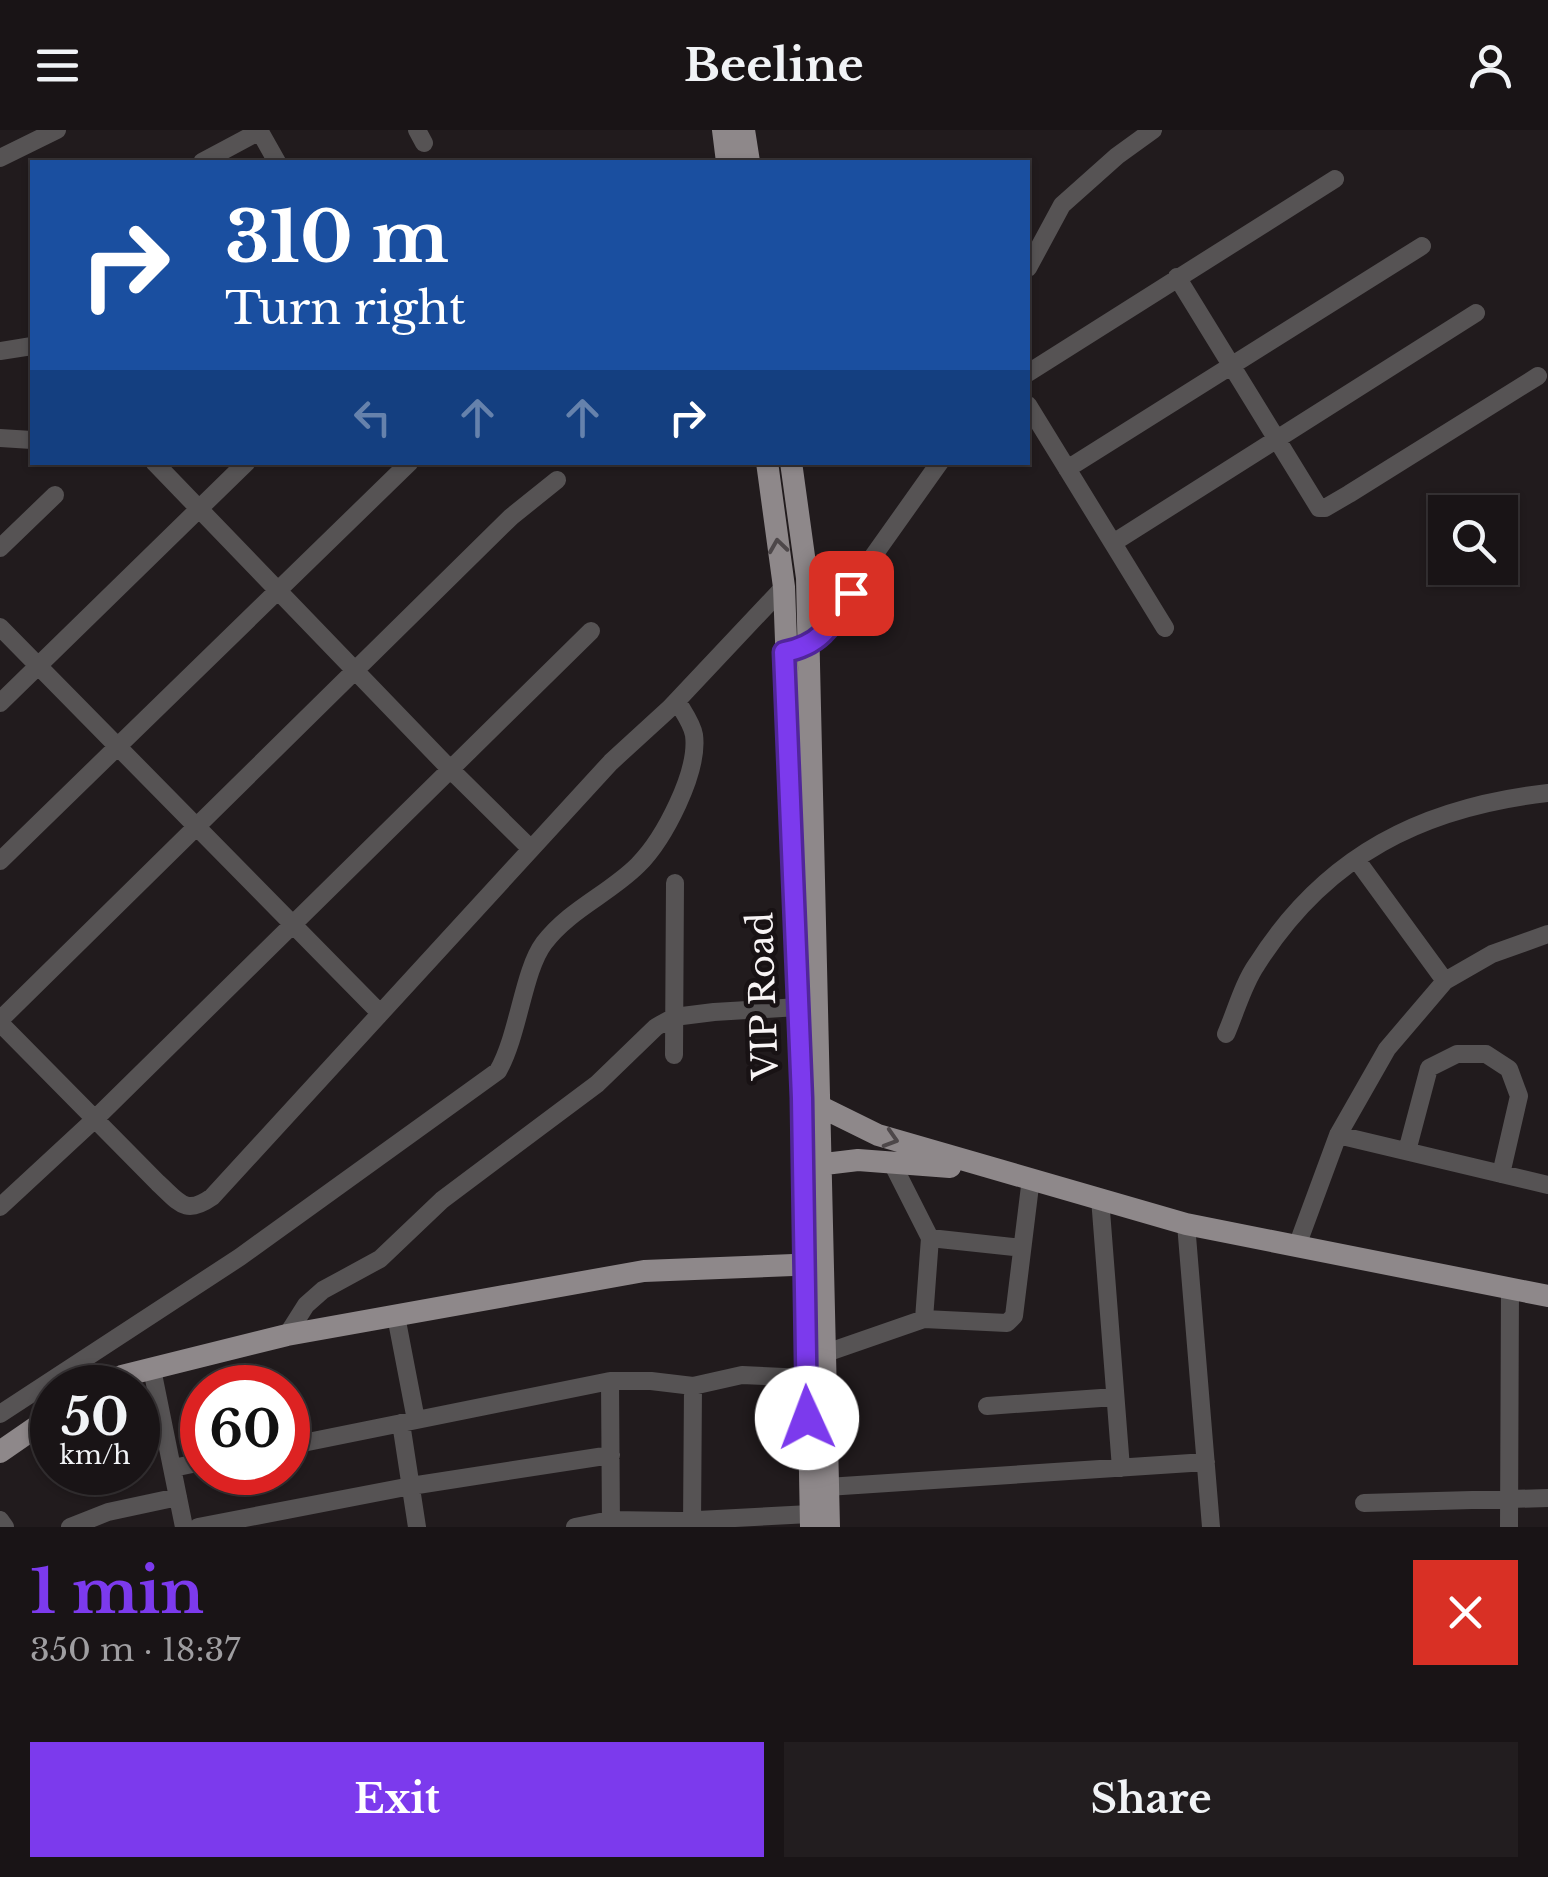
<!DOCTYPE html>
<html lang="en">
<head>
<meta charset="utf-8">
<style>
	:root { --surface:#191416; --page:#221d1f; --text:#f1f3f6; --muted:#9f9ea1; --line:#373335; --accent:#7c3aed }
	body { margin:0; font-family:"Libre Baskerville",serif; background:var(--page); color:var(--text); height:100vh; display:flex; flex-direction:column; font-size:38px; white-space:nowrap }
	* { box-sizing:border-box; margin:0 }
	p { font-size:32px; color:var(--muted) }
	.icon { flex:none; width:55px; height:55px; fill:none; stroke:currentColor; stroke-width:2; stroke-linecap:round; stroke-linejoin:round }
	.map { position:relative; height:1397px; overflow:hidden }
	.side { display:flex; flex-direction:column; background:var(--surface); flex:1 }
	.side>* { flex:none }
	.guide { position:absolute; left:30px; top:30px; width:1000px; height:305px; border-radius:0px; box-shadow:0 2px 8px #0004,0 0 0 2px var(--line); background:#1a4fa0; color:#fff; overflow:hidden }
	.tools { position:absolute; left:1428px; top:365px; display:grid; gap:20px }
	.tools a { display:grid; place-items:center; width:90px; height:90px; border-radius:0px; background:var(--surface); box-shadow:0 2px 8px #0004,0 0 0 2px var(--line); font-size:50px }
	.speed { position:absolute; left:30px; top:1235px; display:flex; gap:20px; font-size:50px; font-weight:700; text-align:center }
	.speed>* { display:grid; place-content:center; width:130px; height:130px; border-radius:50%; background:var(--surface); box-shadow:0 2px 8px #0004,0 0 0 2px var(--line); line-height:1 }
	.speed small { font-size:25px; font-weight:400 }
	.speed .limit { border:15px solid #d22; background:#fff; color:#111 }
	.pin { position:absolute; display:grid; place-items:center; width:85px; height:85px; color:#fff; margin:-42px; border-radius:20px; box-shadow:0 5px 15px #0006 }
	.me { position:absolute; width:110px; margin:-55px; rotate:358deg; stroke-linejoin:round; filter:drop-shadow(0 0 8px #0008) }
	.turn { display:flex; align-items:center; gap:35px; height:210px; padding:0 30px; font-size:45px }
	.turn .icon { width:130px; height:130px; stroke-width:2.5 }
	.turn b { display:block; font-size:70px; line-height:85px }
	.lanes { display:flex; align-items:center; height:95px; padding:0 30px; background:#0003; justify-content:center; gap:50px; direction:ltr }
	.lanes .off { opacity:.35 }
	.round { display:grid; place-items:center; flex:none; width:105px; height:105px; border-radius:0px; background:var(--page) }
	.headline { display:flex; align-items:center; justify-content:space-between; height:170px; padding:0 30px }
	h1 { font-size:60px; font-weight:700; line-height:75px; color:var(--accent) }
	.primary-button { display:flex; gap:20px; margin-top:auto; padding:20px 30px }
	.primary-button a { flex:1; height:115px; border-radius:0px; background:var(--accent); color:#fff; font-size:40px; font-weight:700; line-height:115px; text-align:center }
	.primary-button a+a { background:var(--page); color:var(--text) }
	header { display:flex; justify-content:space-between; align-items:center; height:130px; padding:0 30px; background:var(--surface); font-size:45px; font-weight:700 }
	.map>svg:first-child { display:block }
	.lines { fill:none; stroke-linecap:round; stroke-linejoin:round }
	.minor { stroke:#565354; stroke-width:18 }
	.major { stroke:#8e888a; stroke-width:22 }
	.oneway { stroke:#4d4749 }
	.route-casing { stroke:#51269a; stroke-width:25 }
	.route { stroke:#7c3aed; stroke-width:18 }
	.labels { text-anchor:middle; stroke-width:9; stroke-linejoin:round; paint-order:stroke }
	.street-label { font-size:35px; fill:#f8f4f5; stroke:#181214 }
</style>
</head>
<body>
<header><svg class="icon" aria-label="menu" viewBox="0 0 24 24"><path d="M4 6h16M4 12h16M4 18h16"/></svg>Beeline<svg class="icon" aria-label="person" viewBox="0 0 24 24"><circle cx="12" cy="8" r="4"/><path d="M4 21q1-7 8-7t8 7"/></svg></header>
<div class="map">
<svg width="1548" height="1397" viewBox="0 0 1548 1397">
	<rect width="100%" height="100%" fill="#211b1d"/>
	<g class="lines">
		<path class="minor" d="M259,0l18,32
			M417,0l7,13
			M0,28l57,-28
			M202,32l58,-31
			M1028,138l34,-63 55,-49 36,-26
			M1177,147l142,231h6l24,-14 189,-118
			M0,221l32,-5
			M1028,243l307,-194
			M1028,275l137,223
			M0,308l32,2
			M154,332l296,307 81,80
			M1067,339l355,-223
			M1113,413l363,-230
			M0,418l55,-53
			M0,497l380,386
			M800,520l7,-2 26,-25 36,-61 71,-100
			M0,573l247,-241
			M1356,729l89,122
			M0,731l410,-399
			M0,890l511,-503 46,-37
			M0,893l158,160c21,19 27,33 54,14l399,-435 59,-54 114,-121
			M1226,904c10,-23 17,-50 31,-70 69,-109 166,-157 291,-171
			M674,925l1,-172
			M1338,1005l210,50
			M1407,1021l22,-83 28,-14h29l23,15 10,27 -18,78
			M891,1031l39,77 -6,81
			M1100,1068l21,270
			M0,1077l95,-88 496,-488
			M1186,1094l25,303
			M930,1108l92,10
			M1297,1116l41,-111 49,-86 58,-68 47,-27 56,-20
			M396,1186l20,104
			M287,1205l19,-30 17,-15 57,-31 62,-59 155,-116 59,-57 18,-10 40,-5 85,-5
			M826,1223l98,-34 83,4 7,-7 17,-138
			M152,1239l32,158
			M610,1251l1,146
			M987,1276l128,-9
			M0,1284l240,-157 258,-186c21,-37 25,-100 46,-128 26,-34 65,-49 94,-78 26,-26 61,-93 56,-130 -2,-12 -12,-25 -17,-34
			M401,1293l16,104
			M288,1316l322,-65h41l42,5 49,-11 64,3
			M173,1338l29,-6
			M827,1357l379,-25
			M1364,1373l184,-5
			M0,1390l5,7
			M70,1397l38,-15 70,-15
			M198,1397l213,-41 200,-31
			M575,1397l35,-7 69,1 131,-7
			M692,1397l1,-141
			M1509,1397l1,-239"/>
		<path class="major" d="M723,0l4,32
			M744,0l5,32
			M767,332l17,125 19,511 8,429
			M791,332l16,116 22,949
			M809,971l69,34 308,89 362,72
			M808,1036l50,-6 92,7
			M95,1258l27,-12 165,-41 357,-64 174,-7
			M0,1322l52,-36"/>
	</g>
	<defs><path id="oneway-chevron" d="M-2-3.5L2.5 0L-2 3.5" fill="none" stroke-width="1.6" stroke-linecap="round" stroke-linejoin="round" transform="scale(2.5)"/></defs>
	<g class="oneway">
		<use href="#oneway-chevron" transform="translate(778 416) rotate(-98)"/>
		<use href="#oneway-chevron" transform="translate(891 1009) rotate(17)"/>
	</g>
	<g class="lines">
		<defs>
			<path id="route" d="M807,1288l-5,-320 -18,-446c38,-7 48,-28 67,-59"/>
		</defs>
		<use href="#route" class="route-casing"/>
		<use href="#route" class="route"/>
	</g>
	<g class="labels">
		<g class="street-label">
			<text transform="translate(763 866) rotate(-92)" y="12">VIP Road</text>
		</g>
	</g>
</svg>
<div class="tools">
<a><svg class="icon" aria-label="search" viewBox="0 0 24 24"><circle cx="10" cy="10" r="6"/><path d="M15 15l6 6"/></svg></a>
</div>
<div class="speed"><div>50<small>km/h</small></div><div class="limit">60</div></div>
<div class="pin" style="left:851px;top:463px;background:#d93025"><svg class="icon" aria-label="arrive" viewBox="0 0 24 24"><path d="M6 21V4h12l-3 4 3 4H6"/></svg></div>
<svg class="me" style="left:807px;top:1288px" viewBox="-20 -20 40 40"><circle r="19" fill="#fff"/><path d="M0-13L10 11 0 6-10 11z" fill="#7c3aed"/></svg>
<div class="guide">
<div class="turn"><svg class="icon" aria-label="right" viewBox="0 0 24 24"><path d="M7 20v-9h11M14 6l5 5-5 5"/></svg><div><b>310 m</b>Turn right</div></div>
<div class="lanes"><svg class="icon off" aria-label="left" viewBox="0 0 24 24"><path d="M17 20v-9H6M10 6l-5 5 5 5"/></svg><svg class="icon off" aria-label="ahead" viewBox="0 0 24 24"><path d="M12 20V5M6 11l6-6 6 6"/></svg><svg class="icon off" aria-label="ahead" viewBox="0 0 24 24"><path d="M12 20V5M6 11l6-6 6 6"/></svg><svg class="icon" aria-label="right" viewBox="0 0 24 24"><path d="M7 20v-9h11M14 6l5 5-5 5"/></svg></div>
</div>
</div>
<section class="side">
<div class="headline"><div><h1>1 min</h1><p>350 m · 18:37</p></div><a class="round" style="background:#d93025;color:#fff"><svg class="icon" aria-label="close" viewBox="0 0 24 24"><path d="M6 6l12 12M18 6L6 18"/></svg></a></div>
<div class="primary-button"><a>Exit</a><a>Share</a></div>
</section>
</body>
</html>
